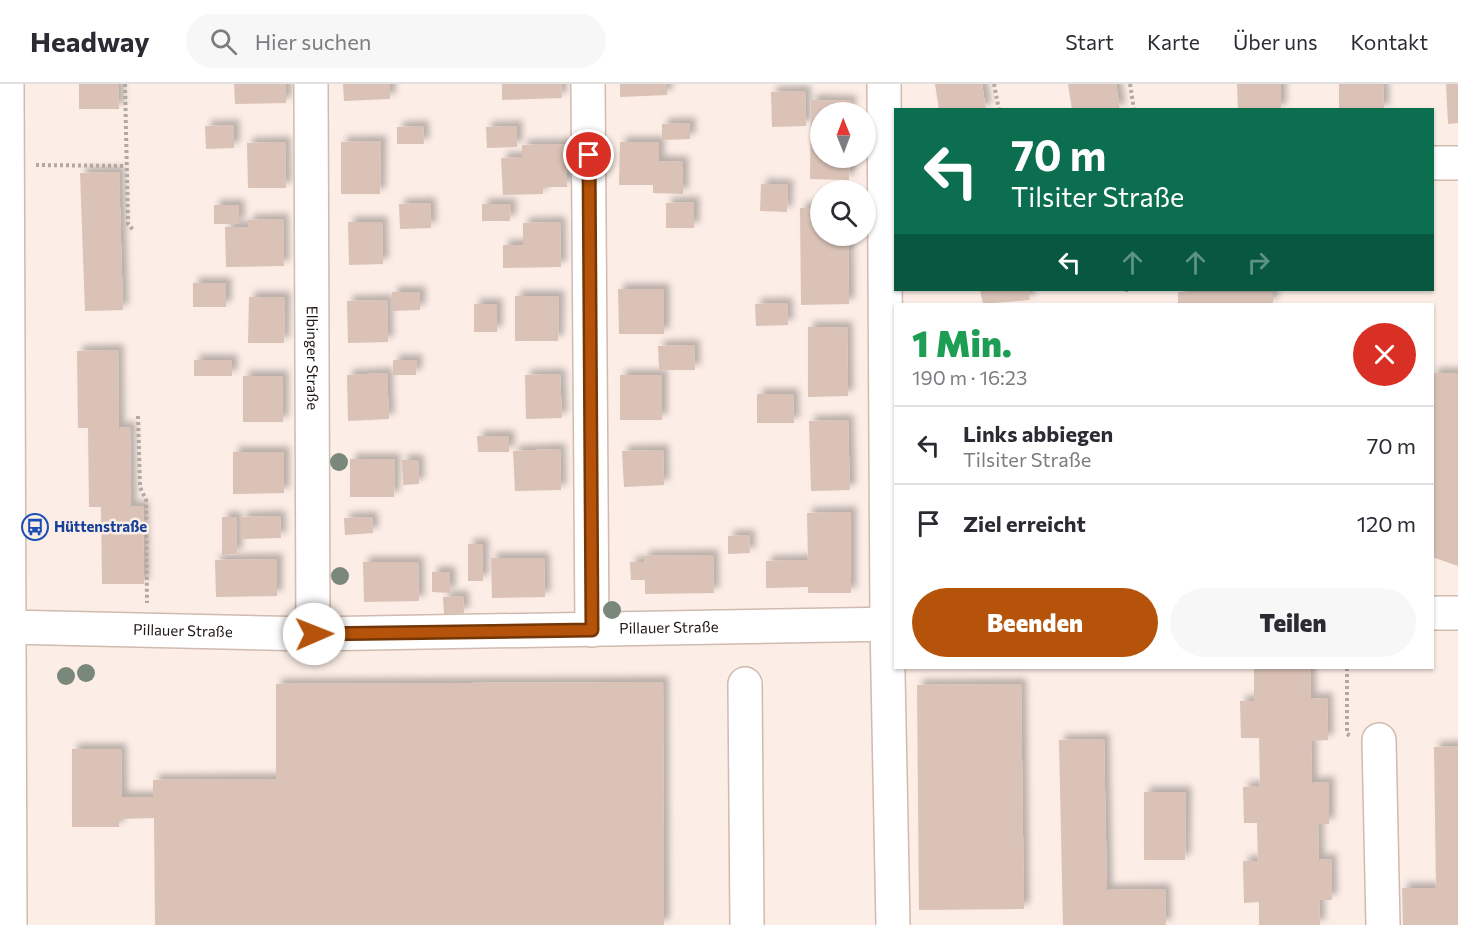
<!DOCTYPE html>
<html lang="de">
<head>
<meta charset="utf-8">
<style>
	:root { --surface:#fff; --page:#f7f7f7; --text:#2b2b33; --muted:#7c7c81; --line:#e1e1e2; --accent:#b45309 }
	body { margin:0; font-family:Commissioner,sans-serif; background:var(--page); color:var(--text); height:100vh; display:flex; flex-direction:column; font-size:22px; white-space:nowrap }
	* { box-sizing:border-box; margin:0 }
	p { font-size:20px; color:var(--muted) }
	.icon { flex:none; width:33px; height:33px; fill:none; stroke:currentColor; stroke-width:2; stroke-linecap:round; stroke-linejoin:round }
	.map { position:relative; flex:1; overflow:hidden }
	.side { position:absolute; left:894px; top:219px; width:540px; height:366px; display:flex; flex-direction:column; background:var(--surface); border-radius:0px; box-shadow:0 2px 4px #0004 }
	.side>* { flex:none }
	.top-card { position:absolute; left:894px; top:24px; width:540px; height:183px; border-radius:0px; box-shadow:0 2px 4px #0004; background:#0b6e4f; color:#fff; overflow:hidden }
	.needle { width:39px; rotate:359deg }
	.controls { position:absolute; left:810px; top:18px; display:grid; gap:12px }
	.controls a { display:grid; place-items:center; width:66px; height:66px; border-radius:50%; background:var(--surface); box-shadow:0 2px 4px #0004; font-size:30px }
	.pin { position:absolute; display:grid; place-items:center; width:51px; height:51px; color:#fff; margin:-26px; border:3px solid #fff; border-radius:50%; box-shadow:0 2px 6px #0007 }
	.me { position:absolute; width:66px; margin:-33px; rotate:89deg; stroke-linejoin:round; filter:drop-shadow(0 0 4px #0008) }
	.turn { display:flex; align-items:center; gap:21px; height:126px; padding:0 18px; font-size:27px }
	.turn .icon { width:78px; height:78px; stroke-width:2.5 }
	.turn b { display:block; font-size:42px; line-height:51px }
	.lanes { display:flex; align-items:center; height:57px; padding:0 18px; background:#0003; justify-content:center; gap:30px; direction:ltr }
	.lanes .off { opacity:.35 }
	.round { display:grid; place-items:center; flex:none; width:63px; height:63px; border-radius:32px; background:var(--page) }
	.overview { display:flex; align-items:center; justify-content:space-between; height:102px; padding:0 18px }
	h1 { font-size:36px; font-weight:800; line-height:45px; color:#1e9e55 }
	.button { display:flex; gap:12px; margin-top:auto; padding:12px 18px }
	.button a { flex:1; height:69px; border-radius:36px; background:var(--accent); color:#fff; font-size:24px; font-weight:800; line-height:69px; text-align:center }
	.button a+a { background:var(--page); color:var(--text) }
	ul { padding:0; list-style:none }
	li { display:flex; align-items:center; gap:18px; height:78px; padding:0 18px; border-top:2px solid var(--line) }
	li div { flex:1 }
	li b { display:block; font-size:22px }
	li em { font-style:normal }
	header { display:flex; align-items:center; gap:36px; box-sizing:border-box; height:84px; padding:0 30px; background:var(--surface); border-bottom:2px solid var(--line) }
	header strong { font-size:28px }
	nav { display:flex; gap:33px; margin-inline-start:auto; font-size:21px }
	.search { width:420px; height:54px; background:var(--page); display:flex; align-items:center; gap:15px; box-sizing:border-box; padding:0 21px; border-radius:33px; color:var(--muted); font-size:22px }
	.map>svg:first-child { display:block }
	.building { fill:#dac2b7; filter:url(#shadow) }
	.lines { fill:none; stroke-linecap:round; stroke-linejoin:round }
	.minor-casing { stroke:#d1baaf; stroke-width:36 }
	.path { stroke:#b4a8a2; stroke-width:4; stroke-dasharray:3 3; stroke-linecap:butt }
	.minor { stroke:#fff; stroke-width:33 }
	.tree { fill:#79887b }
	.route-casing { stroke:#753606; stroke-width:15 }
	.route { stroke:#b45309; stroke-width:10 }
	.labels { text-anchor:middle; stroke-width:5; stroke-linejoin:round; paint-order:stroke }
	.street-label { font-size:15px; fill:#201814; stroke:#fcede6 }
	.transit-label { font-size:15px; font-weight:bold; fill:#164399; stroke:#fcede6; text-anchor:start }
</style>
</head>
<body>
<header>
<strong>Headway</strong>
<div class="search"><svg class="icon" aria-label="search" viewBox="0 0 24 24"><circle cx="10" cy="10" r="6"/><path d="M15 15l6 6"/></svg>Hier suchen</div>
<nav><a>Start</a><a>Karte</a><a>Über uns</a><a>Kontakt</a></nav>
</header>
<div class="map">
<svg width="1458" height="841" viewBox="0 0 1458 841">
	<defs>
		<filter id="shadow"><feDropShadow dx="5.5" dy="-5.5" stdDeviation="3" flood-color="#0004"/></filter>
	</defs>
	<rect width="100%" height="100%" fill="#fcede6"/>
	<path class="building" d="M79,0h39l1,25h-40z
		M234,0h52v19l-51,1z
		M343,0h47v15l-46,2z
		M502,0h59l1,14 -60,2z
		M620,0h47v11l-47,2z
		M935,0h47l4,26h-47z
		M1068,0h48l4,26h-48z
		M1237,0h44v26h-43z
		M1339,0h44l1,26h-45z
		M1446,0h12v39l-10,1z
		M805,7l1,35 -34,1 -1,-35z
		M811,16l40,1 -1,11h-30v46h30l-1,22 -39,-1z
		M690,39v16l-28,1v-16z
		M234,41v23l-28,1 -1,-23z
		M423,42l1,18h-27v-17z
		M517,42v21l-30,1 -1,-21z
		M381,57l-1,53h-39v-52z
		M285,58l1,46h-38l-1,-45z
		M620,58h39v19l24,1v32l-30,-1v-8h-34z
		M565,60l2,43h-24v7l-40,1 -2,-37 21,-1v-12z
		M119,88l4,138 -38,1 -5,-138z
		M761,100l27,1 -1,27 -27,-1z
		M694,118v26h-28v-25z
		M430,119l1,25 -31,1 -1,-25z
		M482,120h29l-1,17h-28z
		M214,121h25v19h-25z
		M800,124h20v28h28l1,68 -48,1z
		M283,135l1,47 -58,1 -1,-40h23v-7z
		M348,138h34l1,42 -34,1z
		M560,138l1,45 -58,1v-23h20v-22z
		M193,199h33v24h-33z
		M618,205h46v45h-45z
		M980,206h48l2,10 -47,4z
		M392,208h28v18l-28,1z
		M1178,208h95v12h-95z
		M515,212h44l-1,45h-43z
		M249,213h36l-1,46h-36z
		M387,216l1,42 -40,1 -1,-42z
		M787,219l1,22 -32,1 -1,-22z
		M474,220h23v28h-23z
		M808,243h39l1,69 -40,1z
		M694,261l1,25h-36l-1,-24z
		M118,266l1,78 11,-1 1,80 12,-1 1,78h-42l-1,-77h-12l-1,-79h-10l-1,-77z
		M194,276h38v16h-38z
		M393,276h24l-1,15h-23z
		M387,289l2,46 -41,2 -1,-46z
		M1432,289h26v193l-26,-9z
		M560,290l2,44 -36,1 -1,-44z
		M620,291h42v45h-42z
		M243,292h40v46h-40z
		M757,310h36l1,29h-37z
		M848,336l2,70 -39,1 -2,-70z
		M477,352h32v16h-31z
		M560,365l1,41 -46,1 -2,-40z
		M663,366l1,35 -40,2 -2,-36z
		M233,368h51v41l-51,1z
		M350,375h45l-1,38h-44z
		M402,376h16l1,24 -16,1z
		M851,428v81h-43v-6l-42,1v-27l42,-1 -1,-47z
		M280,432l1,22 -40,1v-22z
		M222,433h14l1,37 -15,1z
		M372,433l1,16 -28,2 -1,-17z
		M749,451l1,18 -22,1v-18z
		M468,460h15v37h-15z
		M713,471l1,38 -69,1v-14h-14l-1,-18h14v-6z
		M491,474h53l1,39 -53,1z
		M277,475v37l-61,1 -1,-37z
		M363,478h55l1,39 -55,1z
		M432,488h18v21l-18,-1z
		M463,512l1,17 -20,1 -1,-17z
		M1254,584h56l1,31 16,-1 1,42 -17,1 1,42 17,-1v42h-11l1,36 12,-1 1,41h-13l1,25h-61v-23l-15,1 -1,-42h15l-1,-38h-13l-1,-36 17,-1 -1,-48h-18l-1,-37h14z
		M663,598l1,243h-509l-1,-107 -35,1v8h-47v-78h49l1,48h31v-17l123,-1v-95z
		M1021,600l3,225 -105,1 -2,-225z
		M1104,655l3,151 58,-1 1,36h-103l-4,-185z
		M1458,662v179h-55l-1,-37h34l-2,-141z
		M1144,708h42l-1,68h-41z"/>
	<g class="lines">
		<defs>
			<g id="minor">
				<path d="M7,0l3,841"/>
				<path id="s1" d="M311,0l2,550"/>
				<path d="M588,0l4,546"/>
				<path d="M884,0l3,540 6,301"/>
				<path d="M1432,79h26"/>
				<path d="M1432,529h26"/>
				<path id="s2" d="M9,543l304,7 583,-10"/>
				<path d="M745,600l2,241"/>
				<path d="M1379,656l4,185"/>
			</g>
		</defs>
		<use href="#minor" class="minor-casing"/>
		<path class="path" d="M125,0l3,140 6,7
			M994,0l5,26
			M1130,0l4,26
			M36,81l90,1
			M1125,206h6
			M138,332l2,71 6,13 1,103
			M1347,584v66l4,2"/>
		<use href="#minor" class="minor"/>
	</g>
	<g class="tree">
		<circle cx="339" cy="378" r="9"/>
		<circle cx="340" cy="492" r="9"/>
		<circle cx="612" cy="526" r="9"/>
		<circle cx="86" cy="589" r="9"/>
		<circle cx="66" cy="592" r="9"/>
	</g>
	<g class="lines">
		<defs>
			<path id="route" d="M314,550l278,-4 -3,-475"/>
		</defs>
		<use href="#route" class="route-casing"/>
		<use href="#route" class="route"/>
	</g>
	<defs>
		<symbol id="bus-ring" viewBox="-11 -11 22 22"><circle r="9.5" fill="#fcede6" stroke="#1a4fb4" stroke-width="1.5"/><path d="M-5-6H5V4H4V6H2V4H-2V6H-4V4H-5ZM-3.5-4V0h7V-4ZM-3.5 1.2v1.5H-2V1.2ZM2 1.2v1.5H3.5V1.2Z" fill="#1a4fb4"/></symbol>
	</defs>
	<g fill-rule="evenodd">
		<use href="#bus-ring" x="20" y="428" width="30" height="30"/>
	</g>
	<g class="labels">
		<g class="street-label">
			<text dy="5" stroke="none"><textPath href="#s1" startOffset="274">Elbinger Straße</textPath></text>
			<text dy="5" stroke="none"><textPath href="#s2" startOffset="660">Pillauer Straße</textPath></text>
			<text dy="5" stroke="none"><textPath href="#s2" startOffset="174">Pillauer Straße</textPath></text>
		</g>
		<g class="transit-label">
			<text x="54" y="448">Hüttenstraße</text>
		</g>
	</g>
</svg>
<div class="controls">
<a><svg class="needle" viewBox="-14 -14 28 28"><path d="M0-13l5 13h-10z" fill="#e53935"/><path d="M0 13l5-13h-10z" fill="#7c7c81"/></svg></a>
<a><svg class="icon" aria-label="search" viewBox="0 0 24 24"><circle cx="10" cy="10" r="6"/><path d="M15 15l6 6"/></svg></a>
</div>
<div class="pin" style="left:589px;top:71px;background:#d93025"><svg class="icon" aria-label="arrive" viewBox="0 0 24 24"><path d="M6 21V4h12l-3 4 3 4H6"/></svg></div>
<svg class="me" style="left:314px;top:550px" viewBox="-20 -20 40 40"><circle r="19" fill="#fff"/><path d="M0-13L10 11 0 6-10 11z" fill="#b45309"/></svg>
<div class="top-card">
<div class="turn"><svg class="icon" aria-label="left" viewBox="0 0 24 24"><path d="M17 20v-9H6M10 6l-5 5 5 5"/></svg><div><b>70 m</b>Tilsiter Straße</div></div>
<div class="lanes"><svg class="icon" aria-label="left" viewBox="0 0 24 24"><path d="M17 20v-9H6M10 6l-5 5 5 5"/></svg><svg class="icon off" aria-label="ahead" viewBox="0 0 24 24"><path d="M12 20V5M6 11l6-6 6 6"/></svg><svg class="icon off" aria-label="ahead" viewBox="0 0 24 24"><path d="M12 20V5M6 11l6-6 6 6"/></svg><svg class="icon off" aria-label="right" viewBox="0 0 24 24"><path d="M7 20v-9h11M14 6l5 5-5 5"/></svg></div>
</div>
<section class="side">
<div class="overview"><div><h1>1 Min.</h1><p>190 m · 16:23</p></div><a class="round" style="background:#d93025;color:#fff"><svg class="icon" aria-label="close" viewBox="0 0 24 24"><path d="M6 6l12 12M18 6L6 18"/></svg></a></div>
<ul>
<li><svg class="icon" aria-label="left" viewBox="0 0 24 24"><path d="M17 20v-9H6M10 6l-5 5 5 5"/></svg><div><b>Links abbiegen</b><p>Tilsiter Straße</p></div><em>70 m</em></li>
<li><svg class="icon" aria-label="arrive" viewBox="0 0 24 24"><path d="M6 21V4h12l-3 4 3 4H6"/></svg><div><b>Ziel erreicht</b></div><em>120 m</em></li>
</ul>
<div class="button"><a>Beenden</a><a>Teilen</a></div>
</section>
</div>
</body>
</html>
